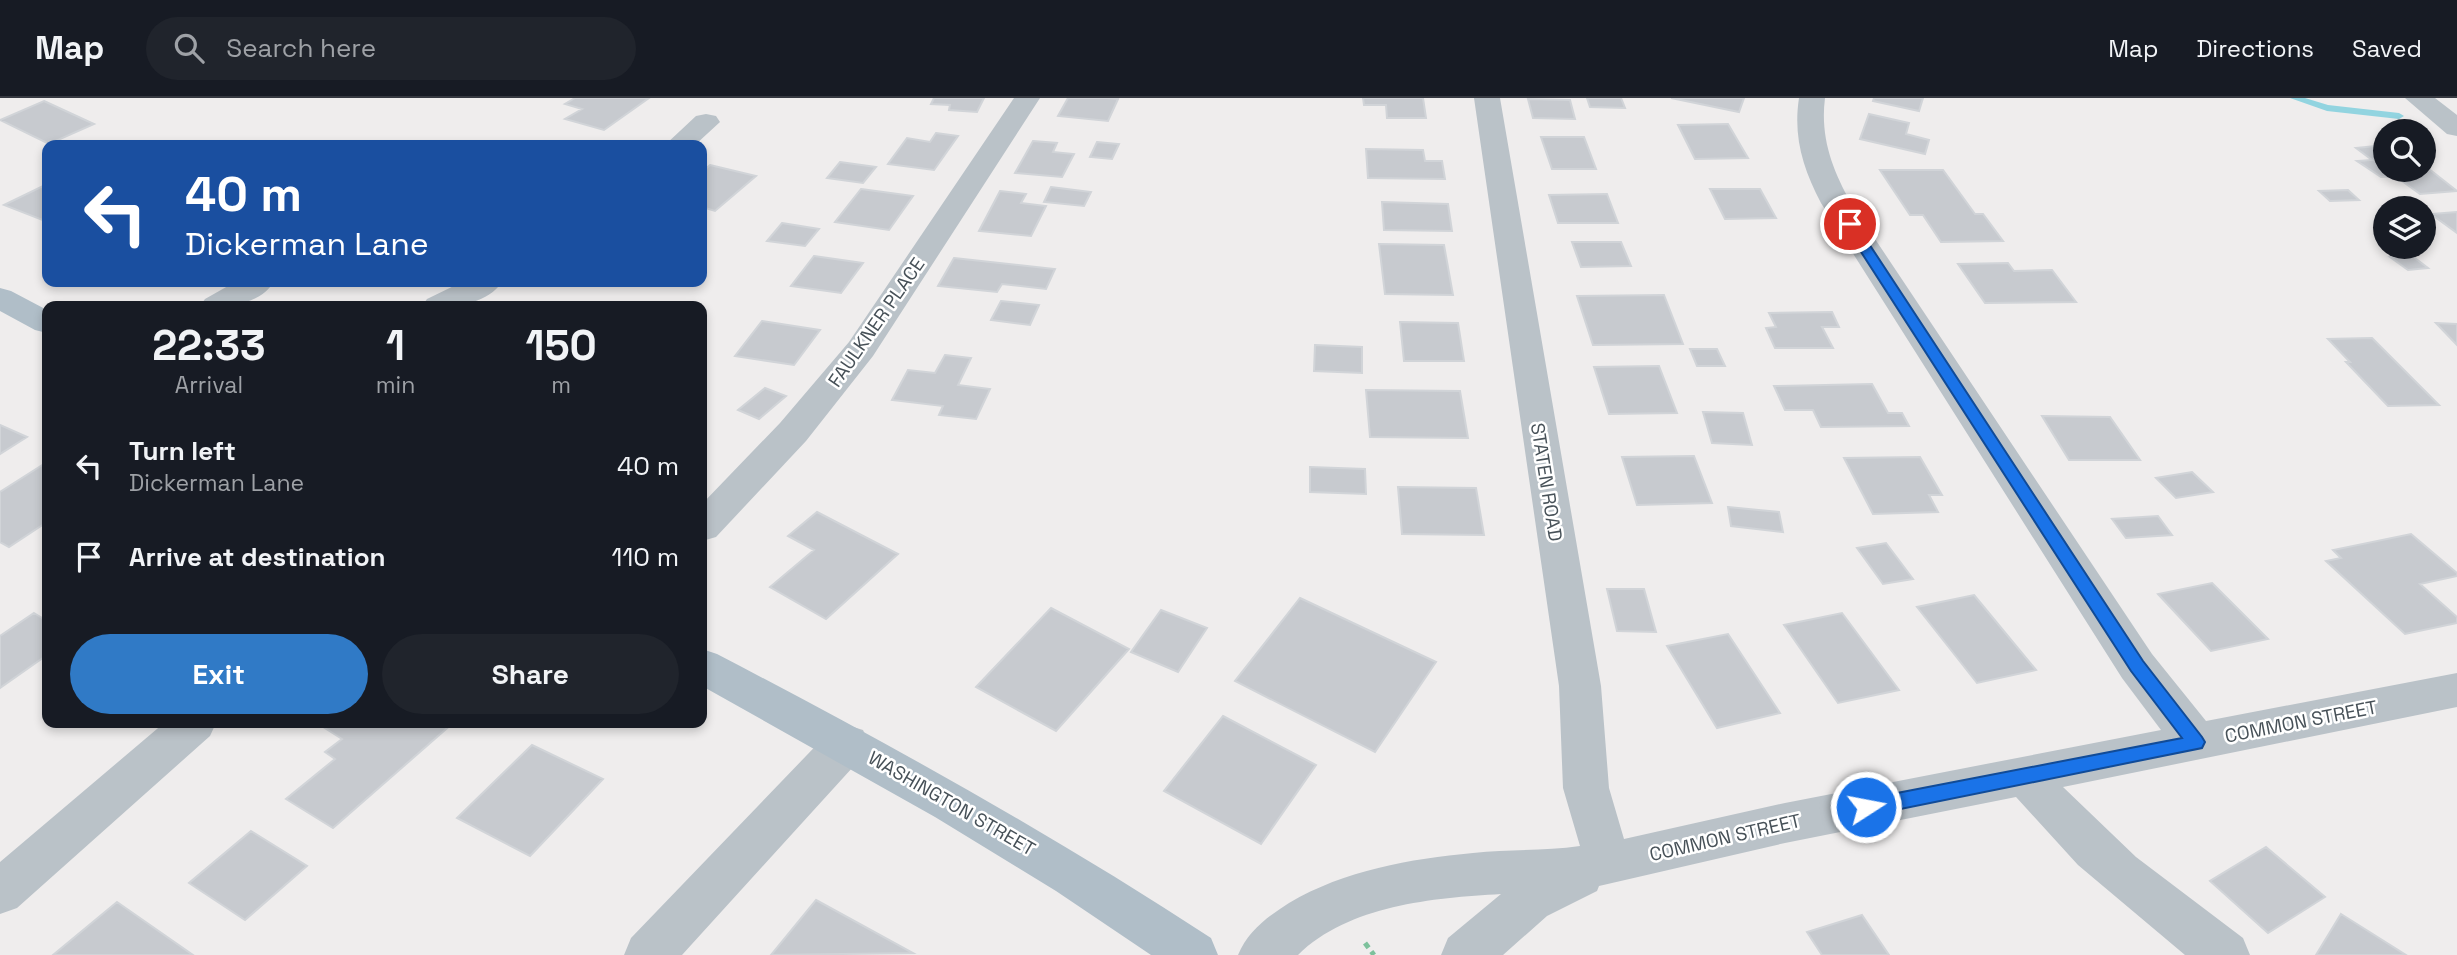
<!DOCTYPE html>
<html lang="en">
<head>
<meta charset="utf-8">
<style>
	:root { --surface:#171b24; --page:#20242c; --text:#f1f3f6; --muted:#9ea1a6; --line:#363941; --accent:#307ac6 }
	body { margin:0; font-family:"Space Grotesk",sans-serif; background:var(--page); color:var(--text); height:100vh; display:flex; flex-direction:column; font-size:26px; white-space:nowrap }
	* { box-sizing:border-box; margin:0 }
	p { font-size:23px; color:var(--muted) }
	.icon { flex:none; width:38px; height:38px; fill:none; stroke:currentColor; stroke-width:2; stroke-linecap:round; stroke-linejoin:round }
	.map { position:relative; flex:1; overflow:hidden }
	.sheet { position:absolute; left:42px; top:203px; width:665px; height:427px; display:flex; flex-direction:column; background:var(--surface); border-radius:14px; box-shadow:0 4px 10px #0003 }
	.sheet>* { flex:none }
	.guide { position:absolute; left:42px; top:42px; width:665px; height:147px; border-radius:14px; box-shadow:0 4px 10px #0003; background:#1a4fa0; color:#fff; overflow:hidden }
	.buttons { position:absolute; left:2373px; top:21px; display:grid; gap:14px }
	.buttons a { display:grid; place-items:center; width:63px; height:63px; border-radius:50%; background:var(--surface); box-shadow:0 4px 10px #0003; font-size:35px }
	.pin { position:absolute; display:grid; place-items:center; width:60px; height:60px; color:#fff; margin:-30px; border:4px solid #fff; border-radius:50%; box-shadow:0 2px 7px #0007 }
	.me { position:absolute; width:77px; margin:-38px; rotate:79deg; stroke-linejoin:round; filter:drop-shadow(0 0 5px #0008) }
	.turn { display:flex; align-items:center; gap:24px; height:147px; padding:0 28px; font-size:32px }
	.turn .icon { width:91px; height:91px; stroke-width:2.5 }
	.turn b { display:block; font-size:49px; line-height:60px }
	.eta { display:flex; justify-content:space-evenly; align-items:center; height:119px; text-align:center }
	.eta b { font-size:42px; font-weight:800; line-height:49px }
	.primary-button { display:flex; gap:14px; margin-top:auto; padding:14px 28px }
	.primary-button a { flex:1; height:80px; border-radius:42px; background:var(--accent); color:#fff; font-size:28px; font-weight:800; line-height:80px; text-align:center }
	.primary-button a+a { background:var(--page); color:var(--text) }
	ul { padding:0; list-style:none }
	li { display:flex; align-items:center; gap:21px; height:91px; padding:0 28px }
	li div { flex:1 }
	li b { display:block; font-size:26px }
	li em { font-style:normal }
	header { display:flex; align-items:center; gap:42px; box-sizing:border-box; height:98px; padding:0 35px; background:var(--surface); border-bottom:2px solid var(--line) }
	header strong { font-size:33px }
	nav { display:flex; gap:38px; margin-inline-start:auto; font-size:24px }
	.search { width:490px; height:63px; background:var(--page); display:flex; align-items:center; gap:18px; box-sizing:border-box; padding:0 24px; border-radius:38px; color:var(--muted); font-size:26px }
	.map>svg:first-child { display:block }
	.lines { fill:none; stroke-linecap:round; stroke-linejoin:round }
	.stream { fill:#92d4e0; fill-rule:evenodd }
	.building { fill:#c7cacf; stroke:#d1d4d8; stroke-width:2 }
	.path { stroke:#7dc19c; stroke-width:5; stroke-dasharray:6 4.5; stroke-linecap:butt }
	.minor { fill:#bac2c8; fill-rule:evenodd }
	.major { fill:#b0bec8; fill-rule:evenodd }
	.route { fill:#1a73e8; stroke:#114b97; stroke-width:2 }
	.labels { text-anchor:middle; stroke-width:5; stroke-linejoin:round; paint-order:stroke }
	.street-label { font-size:19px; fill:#475158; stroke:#fff }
</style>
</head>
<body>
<header>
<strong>Map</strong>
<div class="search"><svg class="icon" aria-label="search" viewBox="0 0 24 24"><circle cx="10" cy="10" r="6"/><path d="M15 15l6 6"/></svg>Search here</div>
<nav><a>Map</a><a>Directions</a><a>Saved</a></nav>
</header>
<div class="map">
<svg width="2457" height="857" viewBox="0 0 2457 857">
	<rect width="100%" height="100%" fill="#efeded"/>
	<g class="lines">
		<path class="stream" d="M2290,0h15l23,7 71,8 5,3 -5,3 -72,-8z"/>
	</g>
	<path class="building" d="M575,0h74l-45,32 -39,-11 17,-10 -17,-5z
		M934,0h50l-7,14 -28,-2 1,-5 -19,-1z
		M1068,0h39l11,1 -10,22 -50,-5z
		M1363,0h60l3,20h-39l-1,-13h-22z
		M1587,0h34l4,10 -35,-1z
		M1671,0h73l-5,14z
		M1874,0h49l-4,13 -46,-10z
		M1528,1l42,1 5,19 -42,-1z
		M44,3l50,23 -45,20 -49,-24z
		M1869,16l40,9 -3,11 23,6 -4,14 -65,-15z
		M1728,26l20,34 -53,1 -17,-34z
		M936,35l22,3 -24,34 -46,-6 19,-26 23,4z
		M1541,39h43l12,32h-44z
		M1033,43l24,2 -4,9 21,2 -12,23 -47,-4z
		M1097,44l22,2 -7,15 -22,-2z
		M2385,47v25h39v-5l33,26 -37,3 -25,-18 -14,1 -24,-16 15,-1 -16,-12z
		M1366,51l57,1 2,11h17l3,18 -77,-1z
		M840,64l36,5 -13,16 -36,-5z
		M710,67l46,11 -41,35 -13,-4v-35z
		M1880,72h63l32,44h8l20,27 -62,1 -18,-27h-13z
		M47,86v36l-2,1 -41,-16z
		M1051,89l40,5 -7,14 -40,-4z
		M861,91l52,7 -24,34 -54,-8z
		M1710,91h50l16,29 -51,1z
		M2348,92l11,10 -29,1 -11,-10z
		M1000,93l26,3 -5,9 25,3 -15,30 -52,-5z
		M1607,96l11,29h-60l-9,-28z
		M1382,104l66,2 4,27 -68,-1z
		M2457,114v21l-26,-19z
		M782,125l37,6 -14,17 -38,-5z
		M1572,144h49l10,24 -50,1z
		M1379,146l65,1 9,50 -68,-1z
		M2411,157l17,13 -20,2 -18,-13z
		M814,158l49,7 -22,30 -50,-7z
		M954,160l101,11 -9,20 -44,-5 -5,8 -59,-6z
		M2008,165l6,8 38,-1 24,32 -91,1 -27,-39z
		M1664,197l19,49 -90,1 -16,-49z
		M1001,203l38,4 -9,20 -39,-5z
		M1832,214l7,15h-17l11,21h-58l-9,-20 10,-1 -7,-14z
		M762,223l58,9 -26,35 -59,-9z
		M1400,224l58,1 6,38h-60z
		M2436,225l21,1v21z
		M2372,240l67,67 -51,1 -42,-44h4l-22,-23z
		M1315,247l47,2v26l-48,-2z
		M1690,251h27l8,17h-28z
		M945,257l26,3 -13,27 32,4 -14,30 -37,-4 4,-9 -51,-6 16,-30 27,3z
		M1659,268l18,47 -68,1 -15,-47z
		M1872,286l16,29h14l7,13 -88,1 -8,-17h-28l-11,-24z
		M765,290l21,8 -27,23 -21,-9z
		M1366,292l94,1 8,47 -98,-1z
		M1703,314l40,1 9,32 -40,-2z
		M2042,318l68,1 30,43h-71z
		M0,327l27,12 -27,17z
		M1694,358l18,47 -75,2 -15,-48z
		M1920,359l22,38h-13l9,17 -65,2 -29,-56z
		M47,364v60l-38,25 -9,-5v-50z
		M1310,369l55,2 1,25 -56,-2z
		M2192,374l21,20 -37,6 -20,-20z
		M1398,389l78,1 8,47 -82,-1z
		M1728,409l51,5 4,20 -52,-6z
		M817,414l81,42 -72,65 -56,-32 44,-37 -26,-14z
		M2158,418l14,19 -46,3 -14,-19z
		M2411,436l46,39v3l-37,8 37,33v6l-52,11 -79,-73 15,-3 -8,-8z
		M1886,445l27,36 -30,5 -26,-36z
		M2212,485l56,56 -57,12 -53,-57z
		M1607,491h37l12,43 -39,-1z
		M1974,497l62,75 -59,13 -60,-76z
		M1300,500l136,64 -61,90 -140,-71z
		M1051,510l78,41 -73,82 -80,-44z
		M1161,512l46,18 -29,44 -47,-20z
		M34,515l13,8v34l-47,33v-52z
		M1842,515l57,77 -61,13 -54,-78z
		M1728,536l52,79 -63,15 -50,-82z
		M1223,618l93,49 -55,79 -97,-53z
		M323,625h130l-120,105 -47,-29 49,-40 -10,-7 17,-13 -22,-14z
		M532,647l71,34 -73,77 -73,-38z
		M251,733l56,35 -62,54 -56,-37z
		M2266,749l59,50 -57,36 -58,-52z
		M816,802l97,53 -142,2z
		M117,804l76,53h-140z
		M2341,816l65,41h-90z
		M1862,817l27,40h-67l-15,-23z"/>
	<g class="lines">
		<path class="path" d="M1365,845l9,12"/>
		<path class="minor" d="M1014,0h26l-167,258 -67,85 -90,96 -14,4v-37l78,-81 69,-81z
			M1474,0h26l101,588 8,102 15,51 161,-36 376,-73 -39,-52 -301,-475c-18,-34 -28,-66 -22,-105h26c-5,39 7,71 26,105l301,451 54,67 251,-48v34l-394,80 73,70 107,81 7,17h-65l-107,-90 -62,-68 -231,46 -186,43 -2,5 -50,25 -44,39h-62l7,-17 53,-44c-68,4 -152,11 -203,61h-60c10,-24 29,-38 51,-52 56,-33 121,-44 184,-50 36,-4 72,-2 107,-7l-17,-58 -4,-102z
			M2405,0h30l22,17v21l-10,-2z
			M706,16l10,2 4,6 -25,23h-30l31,-29z
			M235,184h39c-17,25 -47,24 -74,24l5,-7z
			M462,184h40c-17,25 -53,25 -80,24l5,-7z
			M164,625h52l-6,13 -193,172 -17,6v-52z
			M847,627l16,5 6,13 -6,13 -181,199h-58l7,-17 200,-208z"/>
		<path class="major" d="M0,190l11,3 36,19v23l-12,-3 -35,-19z
			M702,551l15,5c169,88 335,180 494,284l7,17h-67l-95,-64 -121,-74 -233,-131z"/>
	</g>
	<path class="route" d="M1850,122l6,4 287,437 59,76 3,5 -3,6 -336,68 -7,-3 -3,-6 3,-5 7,-3 316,-61 -51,-67 -288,-447z"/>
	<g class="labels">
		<g class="street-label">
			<text transform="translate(876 224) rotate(-55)" y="7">FAULKNER PLACE</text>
			<text transform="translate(1547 384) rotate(81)" y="7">STATEN ROAD</text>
			<text transform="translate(2301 623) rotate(-11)" y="7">COMMON STREET</text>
			<text transform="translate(952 705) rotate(30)" y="7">WASHINGTON STREET</text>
			<text transform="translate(1725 739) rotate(-13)" y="7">COMMON STREET</text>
		</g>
	</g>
</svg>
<div class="buttons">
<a><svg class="icon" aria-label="search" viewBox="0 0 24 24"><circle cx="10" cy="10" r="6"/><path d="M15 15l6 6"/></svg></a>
<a><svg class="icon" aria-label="layers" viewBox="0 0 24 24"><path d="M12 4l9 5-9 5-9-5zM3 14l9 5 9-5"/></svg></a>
</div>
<div class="pin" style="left:1850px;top:126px;background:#d93025"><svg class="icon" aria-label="arrive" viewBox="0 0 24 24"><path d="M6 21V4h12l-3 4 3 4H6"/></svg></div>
<svg class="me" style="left:1866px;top:709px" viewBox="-20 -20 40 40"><circle r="17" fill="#1a73e8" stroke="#fff" stroke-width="3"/><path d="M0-11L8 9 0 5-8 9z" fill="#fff"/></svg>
<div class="guide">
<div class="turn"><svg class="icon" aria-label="left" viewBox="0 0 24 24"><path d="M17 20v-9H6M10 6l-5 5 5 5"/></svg><div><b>40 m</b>Dickerman Lane</div></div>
</div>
<section class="sheet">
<div class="eta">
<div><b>22:33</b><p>Arrival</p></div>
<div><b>1</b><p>min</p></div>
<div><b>150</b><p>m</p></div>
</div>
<ul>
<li><svg class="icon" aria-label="left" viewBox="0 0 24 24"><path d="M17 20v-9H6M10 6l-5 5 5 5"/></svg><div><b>Turn left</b><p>Dickerman Lane</p></div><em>40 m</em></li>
<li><svg class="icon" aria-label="arrive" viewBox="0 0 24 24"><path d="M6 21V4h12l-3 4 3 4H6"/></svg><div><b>Arrive at destination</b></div><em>110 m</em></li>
</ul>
<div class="primary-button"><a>Exit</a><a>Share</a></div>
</section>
</div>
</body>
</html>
